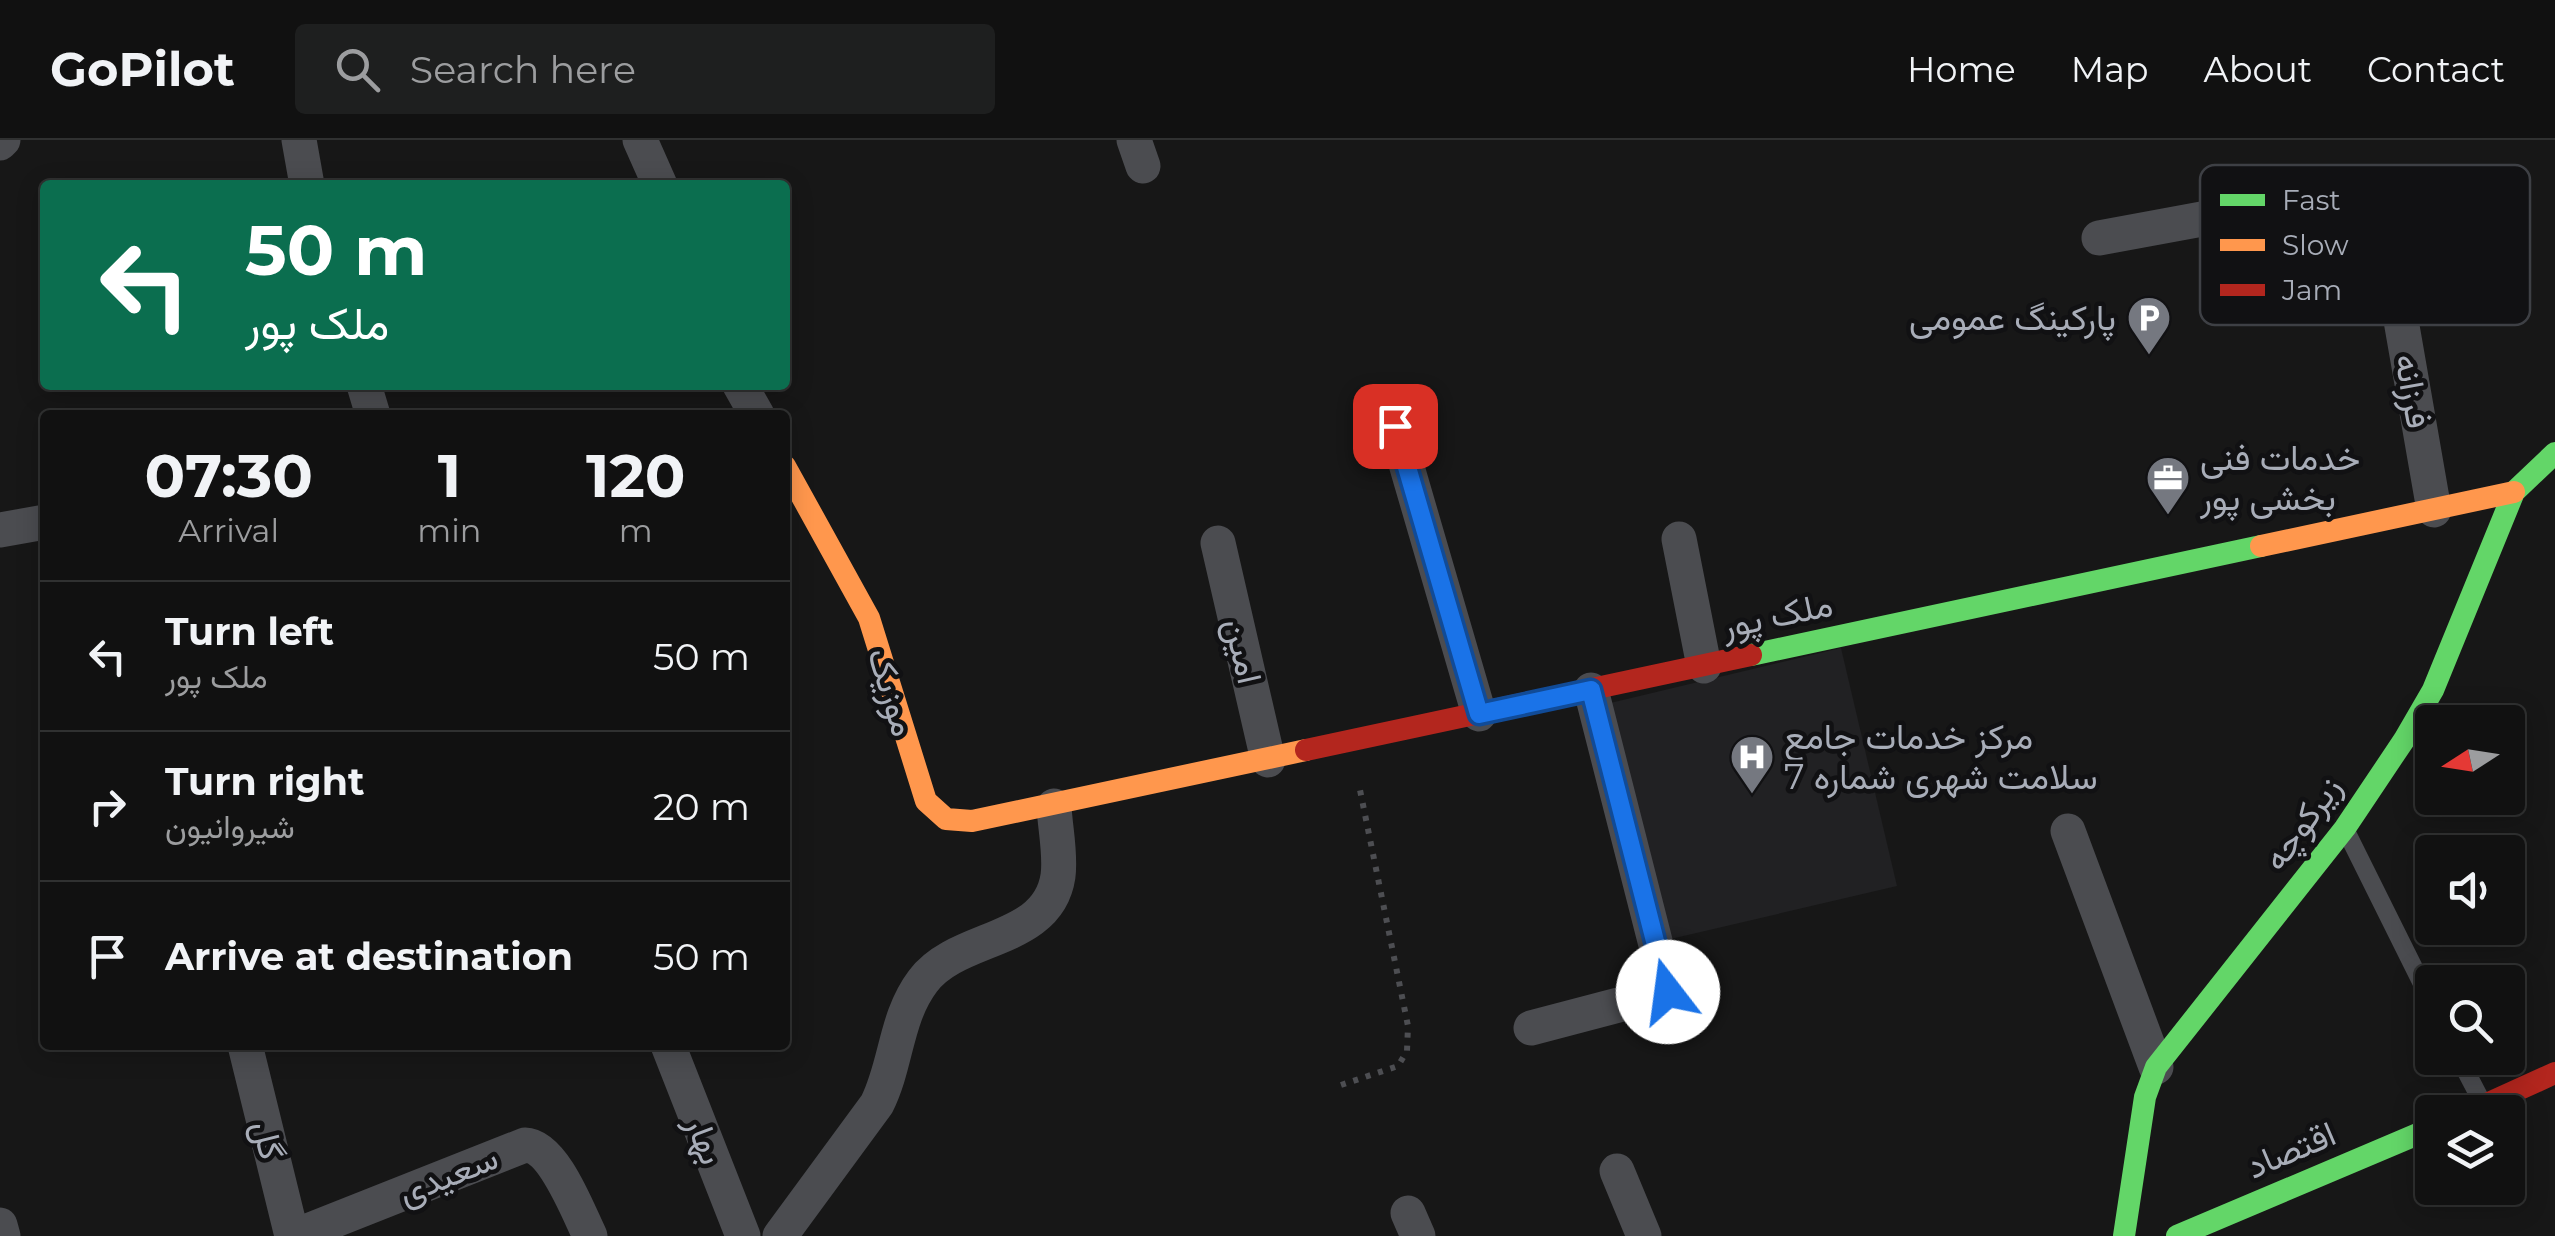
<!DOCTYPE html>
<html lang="en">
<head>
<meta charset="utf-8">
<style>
	:root { --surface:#111; --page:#1e1f1f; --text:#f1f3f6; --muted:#9c9d9f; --line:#303131 }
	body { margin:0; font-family:Montserrat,Vazirmatn,sans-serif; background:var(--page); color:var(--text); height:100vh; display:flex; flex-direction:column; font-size:38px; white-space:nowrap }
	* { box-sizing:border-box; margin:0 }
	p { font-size:32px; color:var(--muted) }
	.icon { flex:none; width:55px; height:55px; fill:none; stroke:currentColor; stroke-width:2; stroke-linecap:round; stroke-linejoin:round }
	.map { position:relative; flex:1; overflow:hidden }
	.drawer { position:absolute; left:40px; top:270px; width:750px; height:640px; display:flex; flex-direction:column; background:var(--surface); border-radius:10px; box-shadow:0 5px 25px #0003,0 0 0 2px var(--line) }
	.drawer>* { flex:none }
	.top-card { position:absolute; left:40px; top:40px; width:750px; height:210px; border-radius:10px; box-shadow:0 5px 25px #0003,0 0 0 2px var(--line); background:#0b6e4f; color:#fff; overflow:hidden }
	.needle { width:65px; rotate:258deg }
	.tools { position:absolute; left:2415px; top:565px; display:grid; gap:20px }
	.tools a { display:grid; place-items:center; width:110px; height:110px; border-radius:10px; background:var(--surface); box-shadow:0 5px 25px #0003,0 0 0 2px var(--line); font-size:50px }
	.pin { position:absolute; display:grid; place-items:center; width:85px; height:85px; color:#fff; margin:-42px; border-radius:20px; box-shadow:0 5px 15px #0006 }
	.me { position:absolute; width:110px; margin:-55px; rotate:345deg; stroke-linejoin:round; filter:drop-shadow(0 0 8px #0008) }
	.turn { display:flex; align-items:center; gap:35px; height:210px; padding:0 40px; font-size:45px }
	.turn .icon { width:130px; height:130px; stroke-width:2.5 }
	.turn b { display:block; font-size:70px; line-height:85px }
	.eta { display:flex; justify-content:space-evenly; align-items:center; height:170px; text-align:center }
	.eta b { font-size:60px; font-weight:700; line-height:70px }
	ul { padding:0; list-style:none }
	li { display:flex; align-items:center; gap:30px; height:150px; padding:0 40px; border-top:2px solid var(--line) }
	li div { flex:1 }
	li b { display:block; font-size:38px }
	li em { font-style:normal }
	header { display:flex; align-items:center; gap:60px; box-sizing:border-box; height:140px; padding:0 50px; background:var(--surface); border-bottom:2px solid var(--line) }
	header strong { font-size:48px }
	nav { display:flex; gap:55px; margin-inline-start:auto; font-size:35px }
	.search { width:700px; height:90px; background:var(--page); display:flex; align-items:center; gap:25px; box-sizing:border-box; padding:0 35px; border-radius:10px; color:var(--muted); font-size:38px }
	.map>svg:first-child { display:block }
	.built { fill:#212123 }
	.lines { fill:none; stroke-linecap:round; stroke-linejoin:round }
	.path { stroke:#4d4e52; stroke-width:6; stroke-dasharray:5 8; stroke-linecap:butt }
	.lane { stroke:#4b4c50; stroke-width:18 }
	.street { stroke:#4b4c50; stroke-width:35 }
	.fast { stroke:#63d668; stroke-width:22 }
	.slow { stroke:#ff974d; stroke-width:22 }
	.jam { stroke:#b3261e; stroke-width:22 }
	.route-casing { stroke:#114b97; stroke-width:25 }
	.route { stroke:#1a73e8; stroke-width:18 }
	.labels { text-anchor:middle; stroke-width:9; stroke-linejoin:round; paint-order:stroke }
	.poi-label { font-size:35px; fill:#a8adb8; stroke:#111113; text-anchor:start }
	.street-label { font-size:35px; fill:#a8adb8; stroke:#111113 }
	.key { fill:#111113; stroke:#3e4045; stroke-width:2.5 }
	.key-label { font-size:28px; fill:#a8adb8 }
</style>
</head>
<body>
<header>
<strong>GoPilot</strong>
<div class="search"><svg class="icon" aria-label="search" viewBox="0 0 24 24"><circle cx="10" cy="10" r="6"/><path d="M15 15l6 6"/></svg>Search here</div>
<nav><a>Home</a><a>Map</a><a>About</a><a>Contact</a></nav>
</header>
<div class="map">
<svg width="2555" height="1096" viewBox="0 0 2555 1096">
	<rect width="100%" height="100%" fill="#171717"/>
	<path class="built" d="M1841,508l56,238 -235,55 -56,-237z"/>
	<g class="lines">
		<path class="path" d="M1341,945l57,-19 9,-15 1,-25 -49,-241"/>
		<path class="lane" d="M2347,693l85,171
			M2459,918l23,44"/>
		<path class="street" d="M299,0l8,45
			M640,0l20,45
			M1134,0l9,26
			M0,3l3,-3
			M2099,98l255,-47 19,4 9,16 52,299
			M364,245l9,30
			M740,245l17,30
			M1395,286l84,288
			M0,390l45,-8
			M1679,399l25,127
			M1218,403l50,217
			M2068,691l88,236
			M1531,888l137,-36 -77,-302
			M245,905l47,191
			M668,905l75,191
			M1617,1031l27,65
			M1408,1073l10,23
			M0,1085l3,11
			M295,1096l230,-91c29,1 53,67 65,91
			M780,1096l97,-132c20,-40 18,-86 46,-123 35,-47 125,-37 135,-105 3,-22 -3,-48 -4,-70"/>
		<path class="fast" d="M1751,515l510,-109
			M2124,1096l21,-139 11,-30 189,-239 59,-88 29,-50 81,-198 41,-39
			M2177,1096l255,-108"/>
		<path class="slow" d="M785,326l84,152 57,183 20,18 26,2 334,-71
			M2261,406l253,-54"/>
		<path class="jam" d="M1306,610l445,-95
			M2469,972l86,-39"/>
	</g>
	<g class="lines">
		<defs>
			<path id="route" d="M1395,286l84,288 112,-24 77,302"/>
		</defs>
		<use href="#route" class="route-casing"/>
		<use href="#route" class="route"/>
	</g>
	<defs>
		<symbol id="parking-pin" viewBox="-11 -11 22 30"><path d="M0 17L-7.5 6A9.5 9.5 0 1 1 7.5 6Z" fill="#757880" stroke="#111113"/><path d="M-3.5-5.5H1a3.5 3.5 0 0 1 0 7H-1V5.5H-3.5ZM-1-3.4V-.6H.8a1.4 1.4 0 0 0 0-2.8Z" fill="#fff"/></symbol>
		<symbol id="office-pin" viewBox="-11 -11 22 30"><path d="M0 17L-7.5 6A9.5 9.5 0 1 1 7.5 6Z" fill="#757880" stroke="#111113"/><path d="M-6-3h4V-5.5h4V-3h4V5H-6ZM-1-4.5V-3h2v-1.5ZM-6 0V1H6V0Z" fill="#fff"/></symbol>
		<symbol id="hospital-pin" viewBox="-11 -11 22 30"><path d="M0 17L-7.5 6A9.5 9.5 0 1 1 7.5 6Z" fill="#757880" stroke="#111113"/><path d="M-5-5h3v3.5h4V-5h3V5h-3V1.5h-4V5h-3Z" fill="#fff"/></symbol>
	</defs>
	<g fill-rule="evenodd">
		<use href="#parking-pin" x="2124" y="153" width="50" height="68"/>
		<use href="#office-pin" x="2143" y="313" width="50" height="68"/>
		<use href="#hospital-pin" x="1727" y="592" width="50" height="68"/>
	</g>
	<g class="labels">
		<g class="poi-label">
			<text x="2116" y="190" text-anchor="end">پارکینگ عمومی</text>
			<text x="2200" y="330">خدمات فنی<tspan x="2200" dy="40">بخشی پور</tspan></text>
			<text x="1784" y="609">مرکز خدمات جامع<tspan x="1784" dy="40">سلامت شهری شماره 7</tspan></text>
		</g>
		<g class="street-label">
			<text transform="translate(2413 251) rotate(80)" y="12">فرزانه</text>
			<text transform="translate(1777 475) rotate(-12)" y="12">ملک پور</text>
			<text transform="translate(1243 511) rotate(77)" y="12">امین</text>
			<text transform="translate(892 552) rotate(73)" y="12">موزیک</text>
			<text transform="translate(2302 683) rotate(-54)" y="12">زیرکوچه</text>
			<text transform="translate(268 1000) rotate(76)" y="12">گل</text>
			<text transform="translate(705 1000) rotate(69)" y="12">بهار</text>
			<text transform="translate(2291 1010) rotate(-23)" y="12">اقتصاد</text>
			<text transform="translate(448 1035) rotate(-22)" y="12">سعیدی</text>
		</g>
	</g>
	<rect x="2200" y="25" width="330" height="160" rx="15" class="key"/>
	<rect x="2220" y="54" width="45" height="12" fill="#63d668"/>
	<rect x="2220" y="99" width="45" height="12" fill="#ff974d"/>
	<rect x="2220" y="144" width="45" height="12" fill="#b3261e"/>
	<g class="key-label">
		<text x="2282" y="70">Fast</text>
		<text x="2282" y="115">Slow</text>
		<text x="2282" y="160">Jam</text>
	</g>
</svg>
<div class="tools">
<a><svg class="needle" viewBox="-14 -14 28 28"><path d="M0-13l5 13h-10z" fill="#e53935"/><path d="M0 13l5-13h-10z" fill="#9c9d9f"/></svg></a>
<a><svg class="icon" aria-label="sound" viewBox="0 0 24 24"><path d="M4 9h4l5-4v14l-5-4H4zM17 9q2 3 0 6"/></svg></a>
<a><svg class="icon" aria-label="search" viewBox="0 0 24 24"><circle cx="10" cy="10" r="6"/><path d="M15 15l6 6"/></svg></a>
<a><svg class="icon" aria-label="layers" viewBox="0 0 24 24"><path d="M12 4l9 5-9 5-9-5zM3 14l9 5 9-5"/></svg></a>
</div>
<div class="pin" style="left:1395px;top:286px;background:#d93025"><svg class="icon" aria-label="arrive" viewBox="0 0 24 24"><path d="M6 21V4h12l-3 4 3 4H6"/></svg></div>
<svg class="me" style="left:1668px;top:852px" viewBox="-20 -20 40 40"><circle r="19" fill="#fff"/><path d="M0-13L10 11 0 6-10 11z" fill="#1a73e8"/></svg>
<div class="top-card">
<div class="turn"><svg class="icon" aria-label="left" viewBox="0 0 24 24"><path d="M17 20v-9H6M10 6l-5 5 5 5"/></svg><div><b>50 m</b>ملک پور</div></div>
</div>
<section class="drawer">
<div class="eta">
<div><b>07:30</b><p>Arrival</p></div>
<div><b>1</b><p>min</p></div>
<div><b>120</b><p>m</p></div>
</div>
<ul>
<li><svg class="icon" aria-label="left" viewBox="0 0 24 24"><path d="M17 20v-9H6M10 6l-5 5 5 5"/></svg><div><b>Turn left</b><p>ملک پور</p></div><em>50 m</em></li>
<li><svg class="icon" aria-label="right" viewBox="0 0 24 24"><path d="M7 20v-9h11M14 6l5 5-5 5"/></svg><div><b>Turn right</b><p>شیروانیون</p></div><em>20 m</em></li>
<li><svg class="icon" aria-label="arrive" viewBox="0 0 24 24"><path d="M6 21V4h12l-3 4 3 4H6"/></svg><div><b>Arrive at destination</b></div><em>50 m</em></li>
</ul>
</section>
</div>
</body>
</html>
